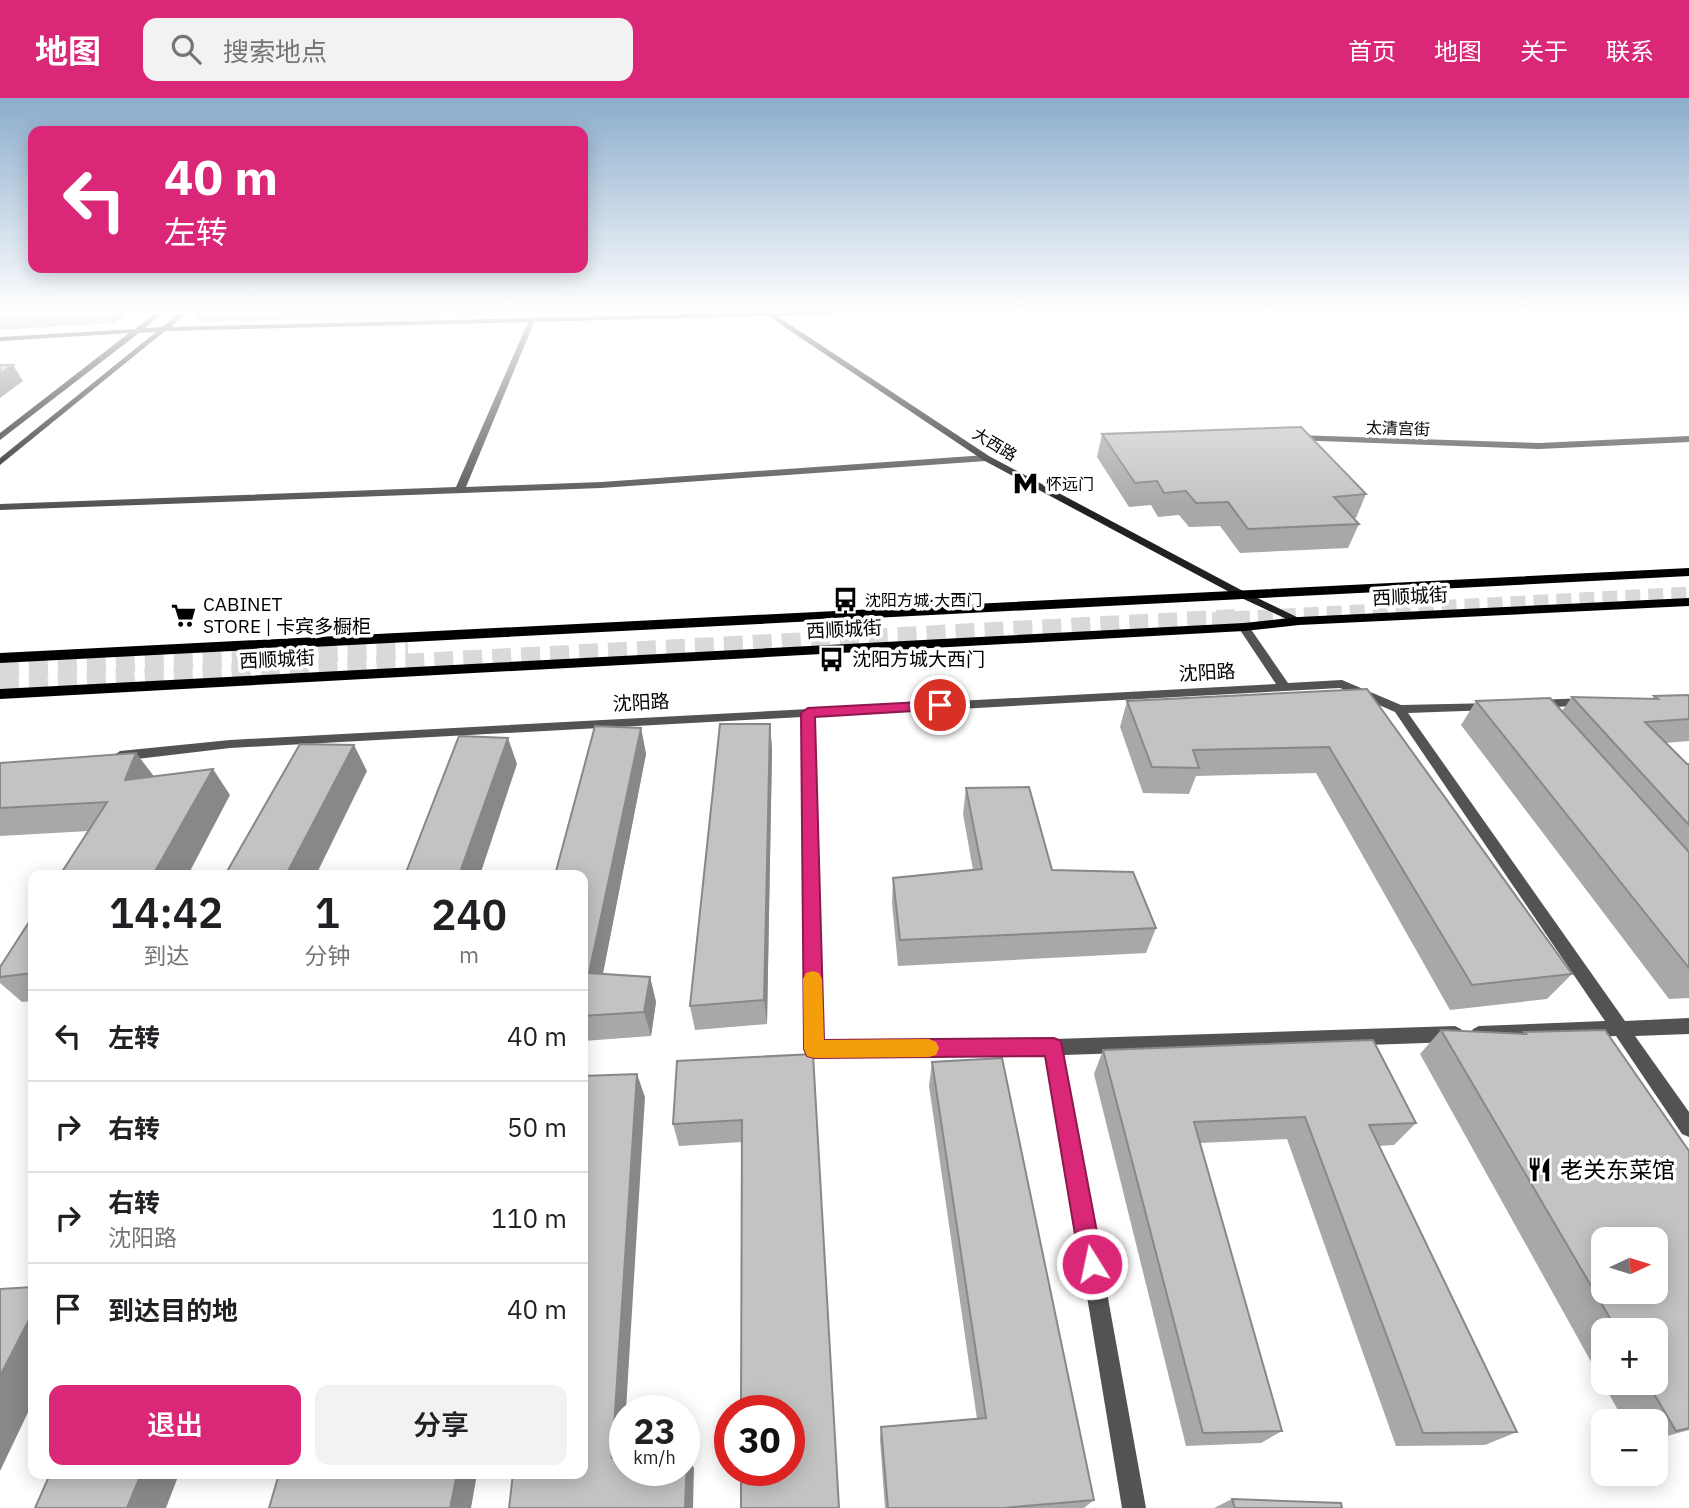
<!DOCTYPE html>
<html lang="zh">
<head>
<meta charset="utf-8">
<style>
	:root { --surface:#fff; --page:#f2f2f2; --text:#202124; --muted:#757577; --line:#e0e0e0; --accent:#db2777 }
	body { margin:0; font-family:"IBM Plex Sans","Noto Sans SC",sans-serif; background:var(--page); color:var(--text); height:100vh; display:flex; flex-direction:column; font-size:26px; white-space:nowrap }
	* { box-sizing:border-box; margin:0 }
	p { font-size:23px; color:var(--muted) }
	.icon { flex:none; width:38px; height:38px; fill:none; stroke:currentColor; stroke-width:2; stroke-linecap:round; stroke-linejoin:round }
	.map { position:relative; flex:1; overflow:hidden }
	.side { position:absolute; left:28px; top:772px; width:560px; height:609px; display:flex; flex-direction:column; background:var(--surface); border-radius:14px; box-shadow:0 4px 18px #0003 }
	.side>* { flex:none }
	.banner { position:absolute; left:28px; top:28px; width:560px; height:147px; border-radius:14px; box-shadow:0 4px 18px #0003; background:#db2777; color:#fff; overflow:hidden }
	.needle { width:46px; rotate:86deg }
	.controls { position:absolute; left:1591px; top:1129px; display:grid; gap:14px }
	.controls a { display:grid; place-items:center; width:77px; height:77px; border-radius:14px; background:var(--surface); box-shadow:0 4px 18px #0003; font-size:35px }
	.speed { position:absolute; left:609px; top:1297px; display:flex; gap:14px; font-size:35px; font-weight:700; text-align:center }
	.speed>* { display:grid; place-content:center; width:91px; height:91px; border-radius:50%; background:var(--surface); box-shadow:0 4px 18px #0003; line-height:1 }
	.speed small { font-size:18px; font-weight:400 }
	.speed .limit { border:10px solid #d22; background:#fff; color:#111 }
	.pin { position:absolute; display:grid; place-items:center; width:60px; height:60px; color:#fff; margin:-30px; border:4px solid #fff; border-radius:50%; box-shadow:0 2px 7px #0007 }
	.me { position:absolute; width:77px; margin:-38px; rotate:350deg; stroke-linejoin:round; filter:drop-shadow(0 0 5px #0008) }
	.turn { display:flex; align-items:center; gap:24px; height:147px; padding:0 21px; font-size:32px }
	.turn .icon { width:91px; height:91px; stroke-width:2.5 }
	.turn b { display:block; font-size:49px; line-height:60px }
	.eta { display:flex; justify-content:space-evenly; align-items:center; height:119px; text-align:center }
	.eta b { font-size:42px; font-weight:600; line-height:49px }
	.cta { display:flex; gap:14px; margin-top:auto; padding:14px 21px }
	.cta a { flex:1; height:80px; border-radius:14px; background:var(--accent); color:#fff; font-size:28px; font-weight:600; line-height:80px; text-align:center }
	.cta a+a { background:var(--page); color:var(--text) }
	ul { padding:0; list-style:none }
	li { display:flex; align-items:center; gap:21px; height:91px; padding:0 21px; border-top:2px solid var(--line) }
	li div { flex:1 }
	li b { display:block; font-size:26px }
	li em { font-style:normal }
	header { display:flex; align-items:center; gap:42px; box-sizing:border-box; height:98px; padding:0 35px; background:var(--accent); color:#fff }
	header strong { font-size:33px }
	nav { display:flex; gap:38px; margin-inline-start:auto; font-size:24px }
	.search { width:490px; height:63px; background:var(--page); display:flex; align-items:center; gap:18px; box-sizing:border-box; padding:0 24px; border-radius:14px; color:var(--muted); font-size:26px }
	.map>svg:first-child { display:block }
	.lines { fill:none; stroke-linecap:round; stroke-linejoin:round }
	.highway-tunnel-far1 { stroke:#d9d9d9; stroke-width:15; stroke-dasharray:15 8; stroke-linecap:butt }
	.highway-tunnel { stroke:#d9d9d9; stroke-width:19; stroke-dasharray:19 10; stroke-linecap:butt }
	.street { fill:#535353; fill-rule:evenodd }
	.secondary { fill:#202020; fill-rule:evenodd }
	.primary { fill:#000; fill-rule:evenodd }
	.wall { fill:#a8a8a8; fill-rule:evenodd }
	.shaded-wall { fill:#888 }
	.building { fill:#c3c3c3; stroke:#888; stroke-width:2; fill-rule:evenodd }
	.route { fill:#db2777; stroke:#8e194d; stroke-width:2 }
	.slow { fill:#f59e0b }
	.labels { text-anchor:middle; stroke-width:7; stroke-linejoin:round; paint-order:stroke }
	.far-street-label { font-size:16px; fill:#000; stroke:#fff }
	.far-poi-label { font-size:16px; fill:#000; stroke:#fff; text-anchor:start }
	.street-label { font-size:19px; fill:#000; stroke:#fff }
	.poi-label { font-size:19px; fill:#000; stroke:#fff; text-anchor:start }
	.near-poi-label { font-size:23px; fill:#000; stroke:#fff; text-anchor:start }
</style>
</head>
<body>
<header>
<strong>地图</strong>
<div class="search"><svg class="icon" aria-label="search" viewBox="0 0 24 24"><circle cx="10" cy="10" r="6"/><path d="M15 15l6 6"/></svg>搜索地点</div>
<nav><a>首页</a><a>地图</a><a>关于</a><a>联系</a></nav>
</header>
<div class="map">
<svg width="1689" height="1410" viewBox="0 0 1689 1410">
	<rect width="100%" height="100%" fill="#fff"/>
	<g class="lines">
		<path class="highway-tunnel-far1" d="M1212,522l477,-26"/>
		<path class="highway-tunnel" d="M0,571l408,-20
			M0,587l1245,-67"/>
		<path class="street" d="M532,220l3,2 -69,167 135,-5 385,-27 4,3 -4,3 -385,27 -601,22v-6l456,-17 73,-167z
			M1295,337l244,8 150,-7v6l-150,7 -247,-9 -1,-2z
			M1244,526l4,1 40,58 54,-3 59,25 95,-2 2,3 -2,3 -4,1 -84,3 217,308 64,-3v16l-54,2 54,76v25l-7,-3 -66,-98 -137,6 -6,-3 -3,-5 3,-5 6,-3 126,-5 -210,-309 -55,-24 -526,29 9,324 231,-2 401,-13 6,3 3,5 -3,5 -6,3 -391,13 82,453h-24l-75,-453 -233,2 -6,-2 -3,-6 -3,-332 -572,31 -110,13 -7,-5 7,-5 110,-11 1046,-56 -38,-57z
			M1586,600l6,4 -2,3 -53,3 -6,-4 6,-4z"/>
		<path class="secondary" d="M160,211h8l-23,19 17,-1 21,-18h8l-20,18 593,-15 3,-2 196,-1 -186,7 212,140 254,135 62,30 -6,3 -4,-1 -60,-28 -252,-135 -215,-144 -603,15 -165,134v-7l156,-126 -17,1 -139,107v-7l129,-100 -129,8v-4l135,-8z"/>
		<path class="primary" d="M1689,470v8l-1689,87v-10z
			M1689,500v8l-390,19 -55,6 -1244,68v-10l1244,-66 55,-6z"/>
	</g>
	<path class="wall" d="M0,212h130l-15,13 -115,7z
		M193,212h436l-430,12z
		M1102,336l264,60 -10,24h-2l5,6 -11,24 -108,5 -20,-27 -31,1 -10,-12 -21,2 -7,-12 -22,2 -32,-50z
		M1367,591l205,285 -25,25 -97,11 -134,-237 -120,3 -7,18 -46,-1 -23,-66 7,-26z
		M1689,597v46l-24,2 22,21h2v234l-20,1 -208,-274 15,-24 86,10 10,-14 80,2 2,-3z
		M770,626l2,26 -5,274 -72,6 -5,-24z
		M641,630l5,26 -43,220 47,3 6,25 -5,34 -68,5v-166z
		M136,655l18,24 76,18 -141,36 -89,5v-73z
		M966,690l86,82 104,58 -10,25 -248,13 -6,-63 1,-25 80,-8 -10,-56z
		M33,818v85l-11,1 -22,-19v-16z
		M1441,932l81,4 2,-2 165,119v279l-33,9v-18h-32l-204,-367zM1603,1232h53v52h-53z
		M1103,952l313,73 -22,22 -15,1 138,286 -32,13 -89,1 -109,-307 -87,4 82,288 -21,12 -75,3 -92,-372z
		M813,956l-71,88 -63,4 -6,-22z
		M932,964l162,438 -10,8h-199l-5,-68 1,-13 96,-8 -48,-333z
		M1232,1401l110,9h-128z"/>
	<path class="shaded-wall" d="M110,212h20l-15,13 -7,-12z
		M13,267l10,16 -23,17v-24z
		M770,626l2,26 -5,274 -3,-24z
		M641,630l5,26 -48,244 -9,-25z
		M508,640l9,26 -37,111h-21z
		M354,647l13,26 -51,104h-30z
		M136,655l20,26 -31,1z
		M213,671l17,26 -42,80h-35z
		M650,879l6,25 -5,34 -7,-24z
		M637,976l8,23 -19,313h-1l-2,60 -11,-12z
		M33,1214v90l-33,69v-95z
		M687,1359l7,11 -1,40h-8z
		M141,1376h38l-13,34h-39z
		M457,1376h20l-6,34h-21z"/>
	<path class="building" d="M0,212h110l-2,1 -108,6z
		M0,267h13l-13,9z
		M1301,329l65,67 -32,3 25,27 -111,5 -20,-27 -32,1 -10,-12 -22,2 -7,-12 -22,2 -33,-49z
		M1367,591l205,285 -100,11 -143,-238 -136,3 6,18 -47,-1 -25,-66z
		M1689,597v24l-44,3 42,42h2v61l-117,-128 86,2 -4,-3z
		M1550,600l139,154v116l-213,-267z
		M720,626h50l-6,276 -74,6z
		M595,628l46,2 -52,245 61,4 -6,35 -61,4v-141h-28z
		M459,638l49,2 -49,137h-54z
		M300,646l54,1 -68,130h-61z
		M136,655l-11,27 88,-11 -60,106h-93l47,-73 -107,6v-45z
		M1029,689l23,83 81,2 23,56 -256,12 -7,-62 89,-9 -16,-81z
		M33,818v57l-33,4v-10z
		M1441,932l85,4 -2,-2 81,-2 84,121v277l-13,3 -29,-49h9v-52h-39zM1603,1141h53v53h-53z
		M1373,942l43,83 -47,2 148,307 -94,1 -118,-316 -111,5 88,309 -79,2 -100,-383z
		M813,956l26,454h-98v-38h48v-60h-48l1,-290 -69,4 4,-63z
		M1002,960l92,442 -91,8h-115l-7,-81 105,-9 -54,-356z
		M637,976l-25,384h13v12h59v-13h3l-2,51h-176l4,-34h70v-398z
		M33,1189v25l-33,64v-87z
		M50,1376h91l-14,34h-92z
		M279,1376h178l-7,34h-181z
		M1232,1401l109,4 1,5h-107z"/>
	<linearGradient id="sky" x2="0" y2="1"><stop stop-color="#8baccc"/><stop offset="0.52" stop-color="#fff"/><stop offset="1" stop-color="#fff" stop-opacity="0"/></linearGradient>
	<rect width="1689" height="409" fill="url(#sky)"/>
	<path class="route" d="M940,603l8,4 -2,4 -131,8 9,323 230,-2 7,3 42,223 -3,8 -8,4 -9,-4 -3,-8 -35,-208 -231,2 -7,-2 -3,-7 -3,-336 7,-5z"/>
	<path class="slow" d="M813,873l6,2 3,6 2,61 105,-1 7,3 3,6 -3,7 -7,2 -115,1 -7,-2 -3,-7 -1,-70 3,-6z"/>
	<defs>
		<symbol id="metro-bare" viewBox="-9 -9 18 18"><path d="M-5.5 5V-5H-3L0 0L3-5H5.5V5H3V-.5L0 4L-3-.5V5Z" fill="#000" stroke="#fff" stroke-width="2.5" paint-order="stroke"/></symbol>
		<symbol id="bus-bare" viewBox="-9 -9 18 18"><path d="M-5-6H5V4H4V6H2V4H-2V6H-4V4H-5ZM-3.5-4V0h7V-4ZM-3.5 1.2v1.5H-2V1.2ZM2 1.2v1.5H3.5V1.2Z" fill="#000" stroke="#fff" stroke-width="2.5" paint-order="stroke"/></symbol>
		<symbol id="supermarket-bare" viewBox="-9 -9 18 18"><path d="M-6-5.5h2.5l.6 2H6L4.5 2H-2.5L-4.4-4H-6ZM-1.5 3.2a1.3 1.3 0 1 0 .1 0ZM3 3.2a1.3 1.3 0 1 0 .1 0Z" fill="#000" stroke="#fff" stroke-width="2.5" paint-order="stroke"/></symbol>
		<symbol id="restaurant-bare" viewBox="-9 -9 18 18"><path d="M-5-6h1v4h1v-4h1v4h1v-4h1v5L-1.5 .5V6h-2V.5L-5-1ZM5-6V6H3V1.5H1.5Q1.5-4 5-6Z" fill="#000" stroke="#fff" stroke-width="2.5" paint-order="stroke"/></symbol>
	</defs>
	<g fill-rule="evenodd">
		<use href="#metro-bare" x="1008" y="368" width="35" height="35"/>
		<use href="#bus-bare" x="828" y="484" width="35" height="35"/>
		<use href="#supermarket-bare" x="166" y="500" width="35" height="35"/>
		<use href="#bus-bare" x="814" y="544" width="35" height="35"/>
		<use href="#restaurant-bare" x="1522" y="1054" width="35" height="35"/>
	</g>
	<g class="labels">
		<g class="far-street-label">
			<text transform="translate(1398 330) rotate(2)" y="6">太清宫街</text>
			<text transform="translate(995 346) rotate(31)" y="6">大西路</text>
		</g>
		<g class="far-poi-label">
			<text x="1046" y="392">怀远门</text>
			<text x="865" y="508">沈阳方城·大西门</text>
		</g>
		<g class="street-label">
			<text transform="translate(1410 498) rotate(-3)" y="7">西顺城街</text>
			<text transform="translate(844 531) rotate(-3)" y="7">西顺城街</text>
			<text transform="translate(277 561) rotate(-3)" y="7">西顺城街</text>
			<text transform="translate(1207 574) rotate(-3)" y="7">沈阳路</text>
			<text transform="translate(641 604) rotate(-3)" y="7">沈阳路</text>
		</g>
		<g class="poi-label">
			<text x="203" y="513">CABINET<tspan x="203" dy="22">STORE | 卡宾多橱柜</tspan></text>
			<text x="852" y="568">沈阳方城大西门</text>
		</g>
		<g class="near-poi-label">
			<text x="1560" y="1080">老关东菜馆</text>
		</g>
	</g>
</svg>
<div class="controls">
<a><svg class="needle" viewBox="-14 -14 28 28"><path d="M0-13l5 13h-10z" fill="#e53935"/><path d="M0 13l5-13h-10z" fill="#757577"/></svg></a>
<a>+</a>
<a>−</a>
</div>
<div class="speed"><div>23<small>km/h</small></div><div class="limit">30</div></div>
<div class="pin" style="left:940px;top:607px;background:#d93025"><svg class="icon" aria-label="arrive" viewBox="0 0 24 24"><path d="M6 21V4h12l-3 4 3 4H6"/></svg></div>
<svg class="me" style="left:1092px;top:1166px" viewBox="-20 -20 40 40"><circle r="17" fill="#db2777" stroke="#fff" stroke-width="3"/><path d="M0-11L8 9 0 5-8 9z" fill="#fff"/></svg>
<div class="banner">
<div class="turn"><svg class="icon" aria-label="left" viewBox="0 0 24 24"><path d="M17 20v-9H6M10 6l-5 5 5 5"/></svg><div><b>40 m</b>左转</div></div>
</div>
<section class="side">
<div class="eta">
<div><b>14:42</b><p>到达</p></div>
<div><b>1</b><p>分钟</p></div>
<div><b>240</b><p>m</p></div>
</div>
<ul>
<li><svg class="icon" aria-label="left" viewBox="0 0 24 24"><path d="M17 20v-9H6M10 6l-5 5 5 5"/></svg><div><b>左转</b></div><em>40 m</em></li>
<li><svg class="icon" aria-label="right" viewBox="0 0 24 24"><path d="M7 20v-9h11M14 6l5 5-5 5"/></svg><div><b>右转</b></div><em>50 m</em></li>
<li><svg class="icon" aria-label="right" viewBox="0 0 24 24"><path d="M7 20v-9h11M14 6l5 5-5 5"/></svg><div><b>右转</b><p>沈阳路</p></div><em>110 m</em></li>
<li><svg class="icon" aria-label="arrive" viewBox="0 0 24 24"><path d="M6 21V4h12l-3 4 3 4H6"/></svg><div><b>到达目的地</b></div><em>40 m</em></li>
</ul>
<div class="cta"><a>退出</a><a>分享</a></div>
</section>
</div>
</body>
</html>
